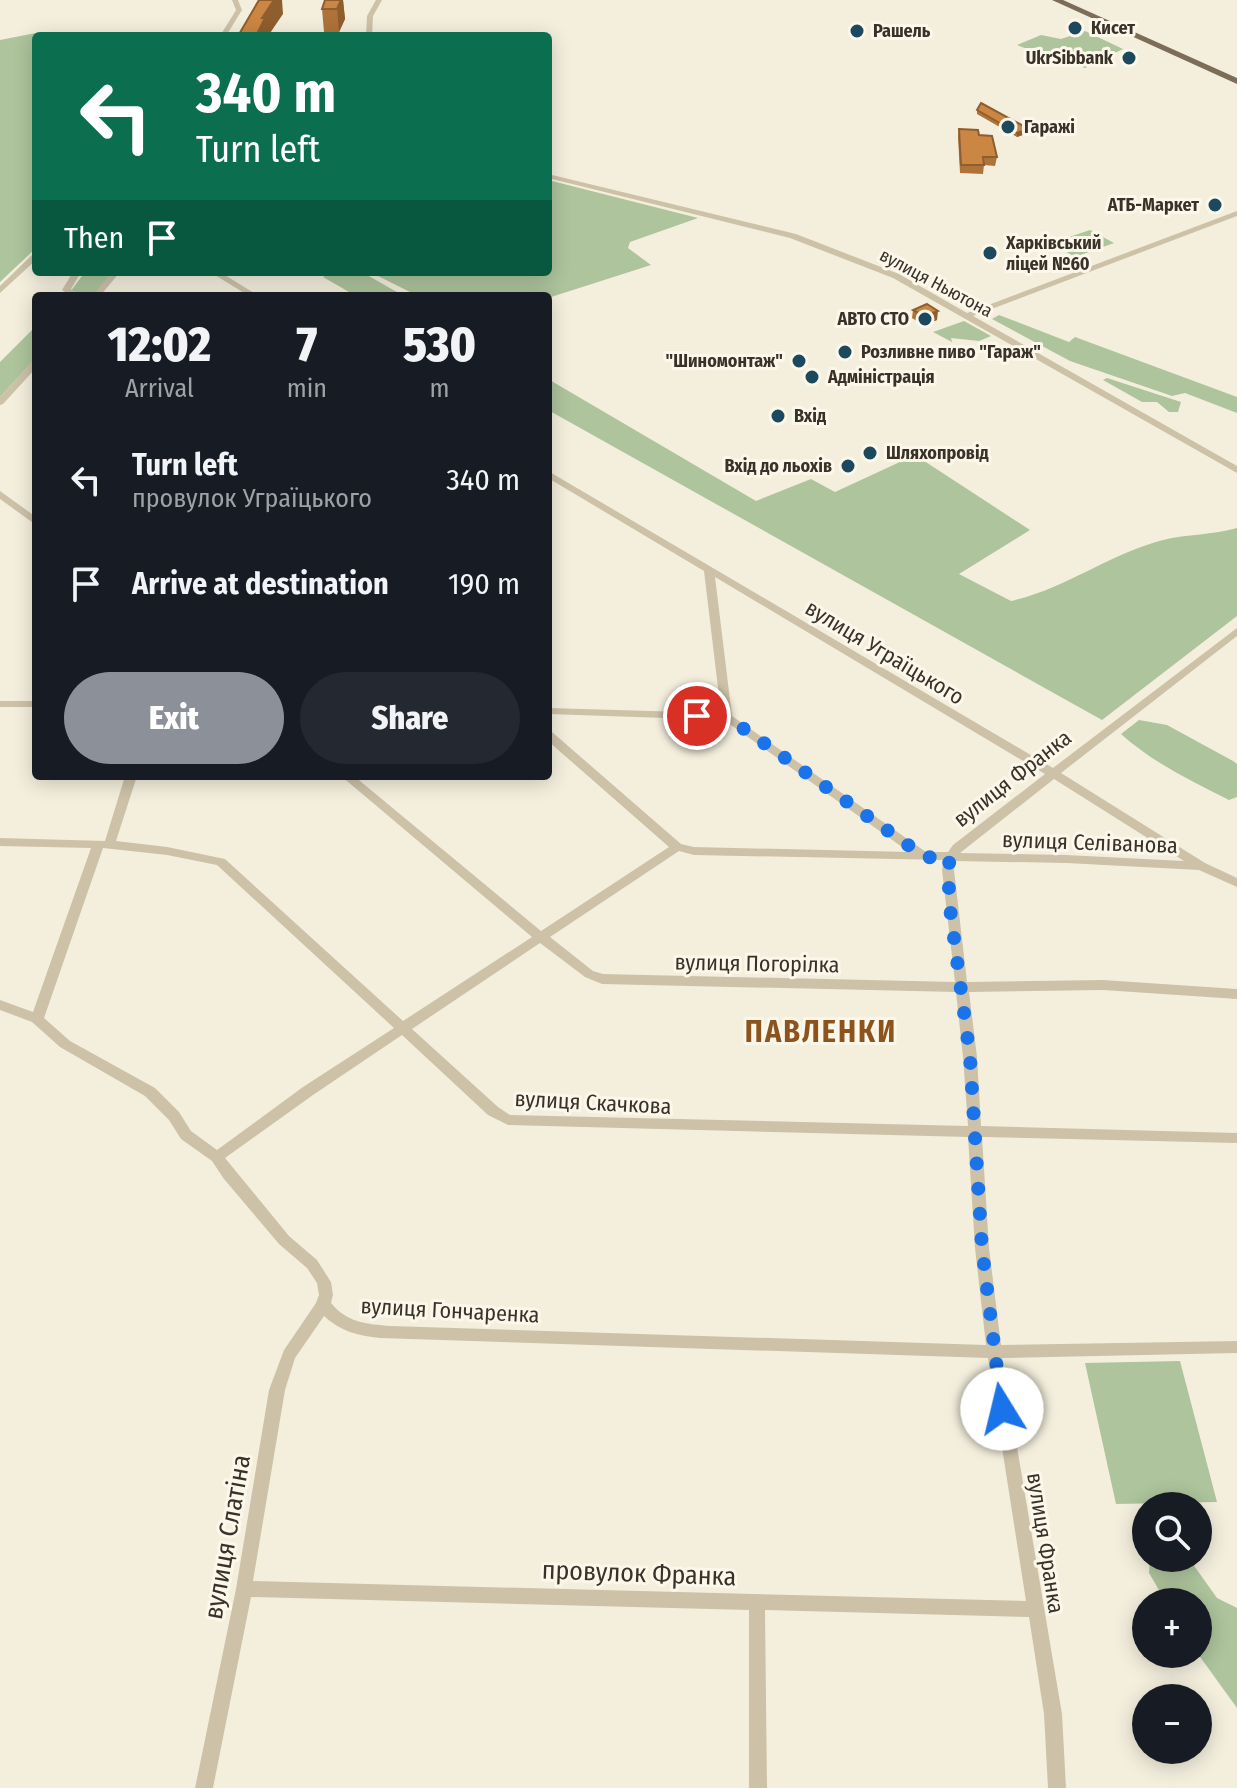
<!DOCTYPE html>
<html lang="en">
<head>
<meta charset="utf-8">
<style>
	:root { --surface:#171b24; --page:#242831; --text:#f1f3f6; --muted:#9ea1a6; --accent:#8c9099 }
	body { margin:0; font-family:"Fira Sans Condensed",sans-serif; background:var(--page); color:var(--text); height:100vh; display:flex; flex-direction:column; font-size:30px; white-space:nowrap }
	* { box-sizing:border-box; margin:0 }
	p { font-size:26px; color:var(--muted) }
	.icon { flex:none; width:44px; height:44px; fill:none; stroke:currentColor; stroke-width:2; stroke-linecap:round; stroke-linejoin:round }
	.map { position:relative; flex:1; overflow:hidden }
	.side { position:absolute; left:32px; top:292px; width:520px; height:488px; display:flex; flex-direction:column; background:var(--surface); border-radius:8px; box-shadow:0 4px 20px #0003 }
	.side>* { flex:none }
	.guide { position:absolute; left:32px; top:32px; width:520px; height:244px; border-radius:8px; box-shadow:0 4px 20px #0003; background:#0b6e4f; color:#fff; overflow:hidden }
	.buttons { position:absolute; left:1132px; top:1492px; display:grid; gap:16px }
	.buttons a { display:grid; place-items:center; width:80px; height:80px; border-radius:50%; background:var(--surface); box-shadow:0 4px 20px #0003; font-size:40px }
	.pin { position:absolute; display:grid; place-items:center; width:68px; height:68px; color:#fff; margin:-34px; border:4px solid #fff; border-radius:50%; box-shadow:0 2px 8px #0007 }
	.me { position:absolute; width:88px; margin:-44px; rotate:351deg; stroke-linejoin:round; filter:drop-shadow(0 0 6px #0008) }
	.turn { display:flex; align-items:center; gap:28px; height:168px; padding:0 32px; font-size:36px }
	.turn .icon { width:104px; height:104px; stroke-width:2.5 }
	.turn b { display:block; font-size:56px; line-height:68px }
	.then { display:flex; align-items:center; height:76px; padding:0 32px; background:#0003; gap:16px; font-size:30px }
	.eta { display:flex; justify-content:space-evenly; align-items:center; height:136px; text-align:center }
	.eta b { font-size:48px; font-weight:800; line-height:56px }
	.primary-button { display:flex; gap:16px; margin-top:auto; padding:16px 32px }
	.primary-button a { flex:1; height:92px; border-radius:48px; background:var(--accent); color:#fff; font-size:32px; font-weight:800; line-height:92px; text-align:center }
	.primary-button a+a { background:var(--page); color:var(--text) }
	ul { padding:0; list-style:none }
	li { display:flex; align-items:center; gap:24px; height:104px; padding:0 32px }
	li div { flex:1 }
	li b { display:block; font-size:30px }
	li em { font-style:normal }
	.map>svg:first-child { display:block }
	.green { fill:#adc49c }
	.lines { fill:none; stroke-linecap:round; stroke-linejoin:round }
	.minor { fill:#cdc2a8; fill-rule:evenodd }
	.major { fill:#7c6d59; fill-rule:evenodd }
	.wall { fill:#af733a }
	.shaded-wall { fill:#8f5e2f }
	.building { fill:#cc8643; stroke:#8f5e2f; stroke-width:2 }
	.route { stroke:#1a73e8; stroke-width:14; stroke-dasharray:0 25.2 }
	.poi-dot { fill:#1c495e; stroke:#fbf7ea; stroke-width:3 }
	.labels { text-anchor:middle; stroke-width:6; stroke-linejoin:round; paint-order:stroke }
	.far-poi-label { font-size:18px; font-weight:bold; fill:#393229; stroke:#fbf7ea; text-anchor:start }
	.far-street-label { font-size:18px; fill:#393229; stroke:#fbf7ea }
	.street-label { font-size:22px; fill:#393229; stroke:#fbf7ea }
	.near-street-label { font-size:26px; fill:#393229; stroke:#fbf7ea }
	.district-label { font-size:30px; font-weight:bold; letter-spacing:2px; fill:#8d531d; stroke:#fbf7ea }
</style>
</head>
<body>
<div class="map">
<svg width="1237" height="1788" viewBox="0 0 1237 1788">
	<rect width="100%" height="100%" fill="#f4efdd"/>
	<path class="green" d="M1085,31l38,18 -38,19 -14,-5 -4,2 -50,-20 24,-10 20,4z
		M41,32l52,4h-57v212l-36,34v-242z
		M548,180l150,38 -68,24 -2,6 23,17 -103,33 -57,-4 -73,2 -48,-24h178z
		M1090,230l24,13 -39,14 -24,-14z
		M85,272h31l-21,24h-28z
		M331,272l36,3 37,21h-48l-33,-19z
		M999,315l70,27 6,-5 162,60v16l-52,-20 -13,3 -102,-35 -78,-42z
		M964,321l27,15 -12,5 -28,-3 1,4 -19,-10z
		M36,326v32l-36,39v-35z
		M1107,378l74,24 -3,10h-9l-12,-10h-15l-39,-22z
		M548,379l208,122 55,-22 24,13 80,-37 115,75 -71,44 52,27c54,-12 98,-47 152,-61 24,-6 50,-5 74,-12v88l-135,104 -554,-310z
		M1139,720l28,5 66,36 4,3v33l-8,3c-38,-19 -77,-38 -108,-66z
		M1180,1361l37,141 -101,2 -31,-141z
		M1150,1558l40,2 27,38 20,10v100l-39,-54v-52h-32l-17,-29z"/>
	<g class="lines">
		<path class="minor" d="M232,0h6l4,10 -16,26h-6l16,-26z
			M376,0h6l-9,16 -1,20h-6l1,-20z
			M548,174l248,60 103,40 68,39 270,-102v5l-264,100 264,150v7l-344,-195 -103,-40 -242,-60z
			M33,254h3v6l-36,33v-7z
			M73,272h8l-10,17 10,7h-10l-9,-6z
			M112,272h8l-20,24h-8z
			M210,272h10l39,24h-10z
			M36,360v8l-33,36 -3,1v-8l33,-36z
			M548,471l505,297 184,-140v8l-176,137 144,90 32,15v9l-38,-17 -133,-7 -111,-2 -1,9 13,112 136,-2 134,9v10l-134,-9 -134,2 8,65 4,69 256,7v10l-255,-6 7,111 12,97 236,-4v12l-235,5 60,356 4,74h-18l-4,-74 -15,-97 -264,-7 2,178h-18v-178l-498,-13 -38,191h-18l41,-199 33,-199 15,-40 32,-47 3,-8 -2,-12 -10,-15 -28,-24 -55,-65 -12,-18 -31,-22 -12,-19 -24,-24 -85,-49 -28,-25 -32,-12v-10l33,12 58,-164 -91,-2v-8l105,3 20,-65h12l-21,65 51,6 58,12 178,162 129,-84 -191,-161h13l187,155 128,-84 -121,-106v-10l4,1 129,112 13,3 215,5 -185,-132 -176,-6v-6l173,5 -17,-142 -156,-93zM715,577l330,197 -92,71 -5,7h-22l-194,-136zM1054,779l130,82 -118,-6 -106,-2zM103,848l64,7 50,10 177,163 -91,59 -86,63 -26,-19 -12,-19 -24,-24 -85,-47 -26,-23zM679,851l15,4 250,5 -2,10 13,112 -352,-8 -10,-3 -43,-34zM540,943l45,34 17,7 354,8 7,65 5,69 -458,-11 -12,-8 -86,-78zM402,1035l86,80 20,10 460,12 7,111 11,97 -595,-19c-25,-2 -43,-3 -60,-23l2,-8 -2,-13 -14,-22 -28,-24 -64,-78 88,-63zM324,1316c16,15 34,20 56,22l608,20 38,243 -773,-20 32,-191 10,-32z
			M0,491l36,26v8l-36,-26z
			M0,701h36v6h-36z"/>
		<path class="major" d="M1052,0h11l174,78v6z"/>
	</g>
	<path class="wall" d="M325,0h18l2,19 -6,13h-15l-2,-23z
		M977,110l52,19 -1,4 -11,4 -40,-23z
		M959,129l20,6 18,22 -2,9 -11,-1 -1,9 -23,-1 -2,-36z
		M913,310l24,10 -14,5 -11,-7z"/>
	<path class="shaded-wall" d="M274,0h8l1,14 -15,22h-12l6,-18z
		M341,0h2l2,19 -6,13 -2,-23z
		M1029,129l-1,4 -11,4v-4z
		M938,311l-1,9 -14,5 1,-9z"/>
	<path class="building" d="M259,0h15l-12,18h3l-9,18h-18z
		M325,0h16l-4,9h-15z
		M981,103l48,26 -12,4 -40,-23z
		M959,129l19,1 1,5 13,1 5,21h-14l1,8h-23z
		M927,304l11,7 -14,5 -11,-6z"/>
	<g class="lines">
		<path class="route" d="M697,716l30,1 198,140 25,1 -2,12 2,38 20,149 12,191 20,161"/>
	</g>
	<g class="poi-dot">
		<circle cx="1075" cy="28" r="8"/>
		<circle cx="857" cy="31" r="8"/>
		<circle cx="1129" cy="58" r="8"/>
		<circle cx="1008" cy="127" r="8"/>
		<circle cx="1215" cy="205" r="8"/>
		<circle cx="990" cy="253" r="8"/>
		<circle cx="925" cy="319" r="8"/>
		<circle cx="845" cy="352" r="8"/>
		<circle cx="799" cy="361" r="8"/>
		<circle cx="812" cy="377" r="8"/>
		<circle cx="778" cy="416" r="8"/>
		<circle cx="870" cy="453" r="8"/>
		<circle cx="848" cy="466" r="8"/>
	</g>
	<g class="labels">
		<g class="far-poi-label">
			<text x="1091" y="34">Кисет</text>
			<text x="873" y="37">Рашель</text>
			<text x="1113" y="64" text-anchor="end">UkrSibbank</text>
			<text x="1024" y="133">Гаражі</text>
			<text x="1199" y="211" text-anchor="end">АТБ-Маркет</text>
			<text x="1006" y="249">Харківський<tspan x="1006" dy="21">ліцей №60</tspan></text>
			<text x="909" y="325" text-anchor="end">АВТО СТО</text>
			<text x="861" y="358">Розливне пиво "Гараж"</text>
			<text x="783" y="367" text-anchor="end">"Шиномонтаж"</text>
			<text x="828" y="383">Адміністрація</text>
			<text x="794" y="422">Вхід</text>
			<text x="886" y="459">Шляхопровід</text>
			<text x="832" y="472" text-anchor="end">Вхід до льохів</text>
		</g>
		<g class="far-street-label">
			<text transform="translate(936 283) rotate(28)" y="6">вулиця Ньютона</text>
		</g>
		<g class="street-label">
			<text transform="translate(885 652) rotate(31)" y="8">вулиця Уграїцького</text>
			<text transform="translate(1012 778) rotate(-38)" y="8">вулиця Франка</text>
			<text transform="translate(1090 842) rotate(2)" y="8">вулиця Селіванова</text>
			<text transform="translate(757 963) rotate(1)" y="8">вулиця Погорілка</text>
			<text transform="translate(593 1102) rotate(3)" y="8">вулиця Скачкова</text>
			<text transform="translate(450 1310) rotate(3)" y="8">вулиця Гончаренка</text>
			<text transform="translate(1046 1543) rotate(81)" y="8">вулиця Франка</text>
		</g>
		<g class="near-street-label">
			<text transform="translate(227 1537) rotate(-80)" y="9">вулиця Слатіна</text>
			<text transform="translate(639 1573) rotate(2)" y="9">провулок Франка</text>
		</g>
		<g class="district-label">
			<text x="821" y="1042">ПАВЛЕНКИ</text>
		</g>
	</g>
</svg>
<div class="buttons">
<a><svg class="icon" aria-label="search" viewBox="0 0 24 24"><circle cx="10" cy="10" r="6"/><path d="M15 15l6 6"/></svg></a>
<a>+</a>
<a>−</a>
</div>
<div class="pin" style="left:697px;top:716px;background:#d93025"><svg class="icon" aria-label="arrive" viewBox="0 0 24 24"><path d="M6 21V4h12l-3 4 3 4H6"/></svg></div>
<svg class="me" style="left:1002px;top:1409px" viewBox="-20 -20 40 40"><circle r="19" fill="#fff"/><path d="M0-13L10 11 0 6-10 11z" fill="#1a73e8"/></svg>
<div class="guide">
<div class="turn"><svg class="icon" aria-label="left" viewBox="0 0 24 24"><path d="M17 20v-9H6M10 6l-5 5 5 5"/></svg><div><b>340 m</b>Turn left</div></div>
<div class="then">Then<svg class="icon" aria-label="arrive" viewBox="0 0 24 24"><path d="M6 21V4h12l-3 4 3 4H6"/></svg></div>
</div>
<section class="side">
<div class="eta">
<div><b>12:02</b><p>Arrival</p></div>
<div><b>7</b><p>min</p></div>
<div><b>530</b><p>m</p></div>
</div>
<ul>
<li><svg class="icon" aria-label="left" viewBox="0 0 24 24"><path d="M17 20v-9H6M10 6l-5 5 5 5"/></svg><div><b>Turn left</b><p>провулок Уграїцького</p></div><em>340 m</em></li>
<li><svg class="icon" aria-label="arrive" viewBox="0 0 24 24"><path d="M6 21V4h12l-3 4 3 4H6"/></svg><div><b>Arrive at destination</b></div><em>190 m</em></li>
</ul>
<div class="primary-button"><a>Exit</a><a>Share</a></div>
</section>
</div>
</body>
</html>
